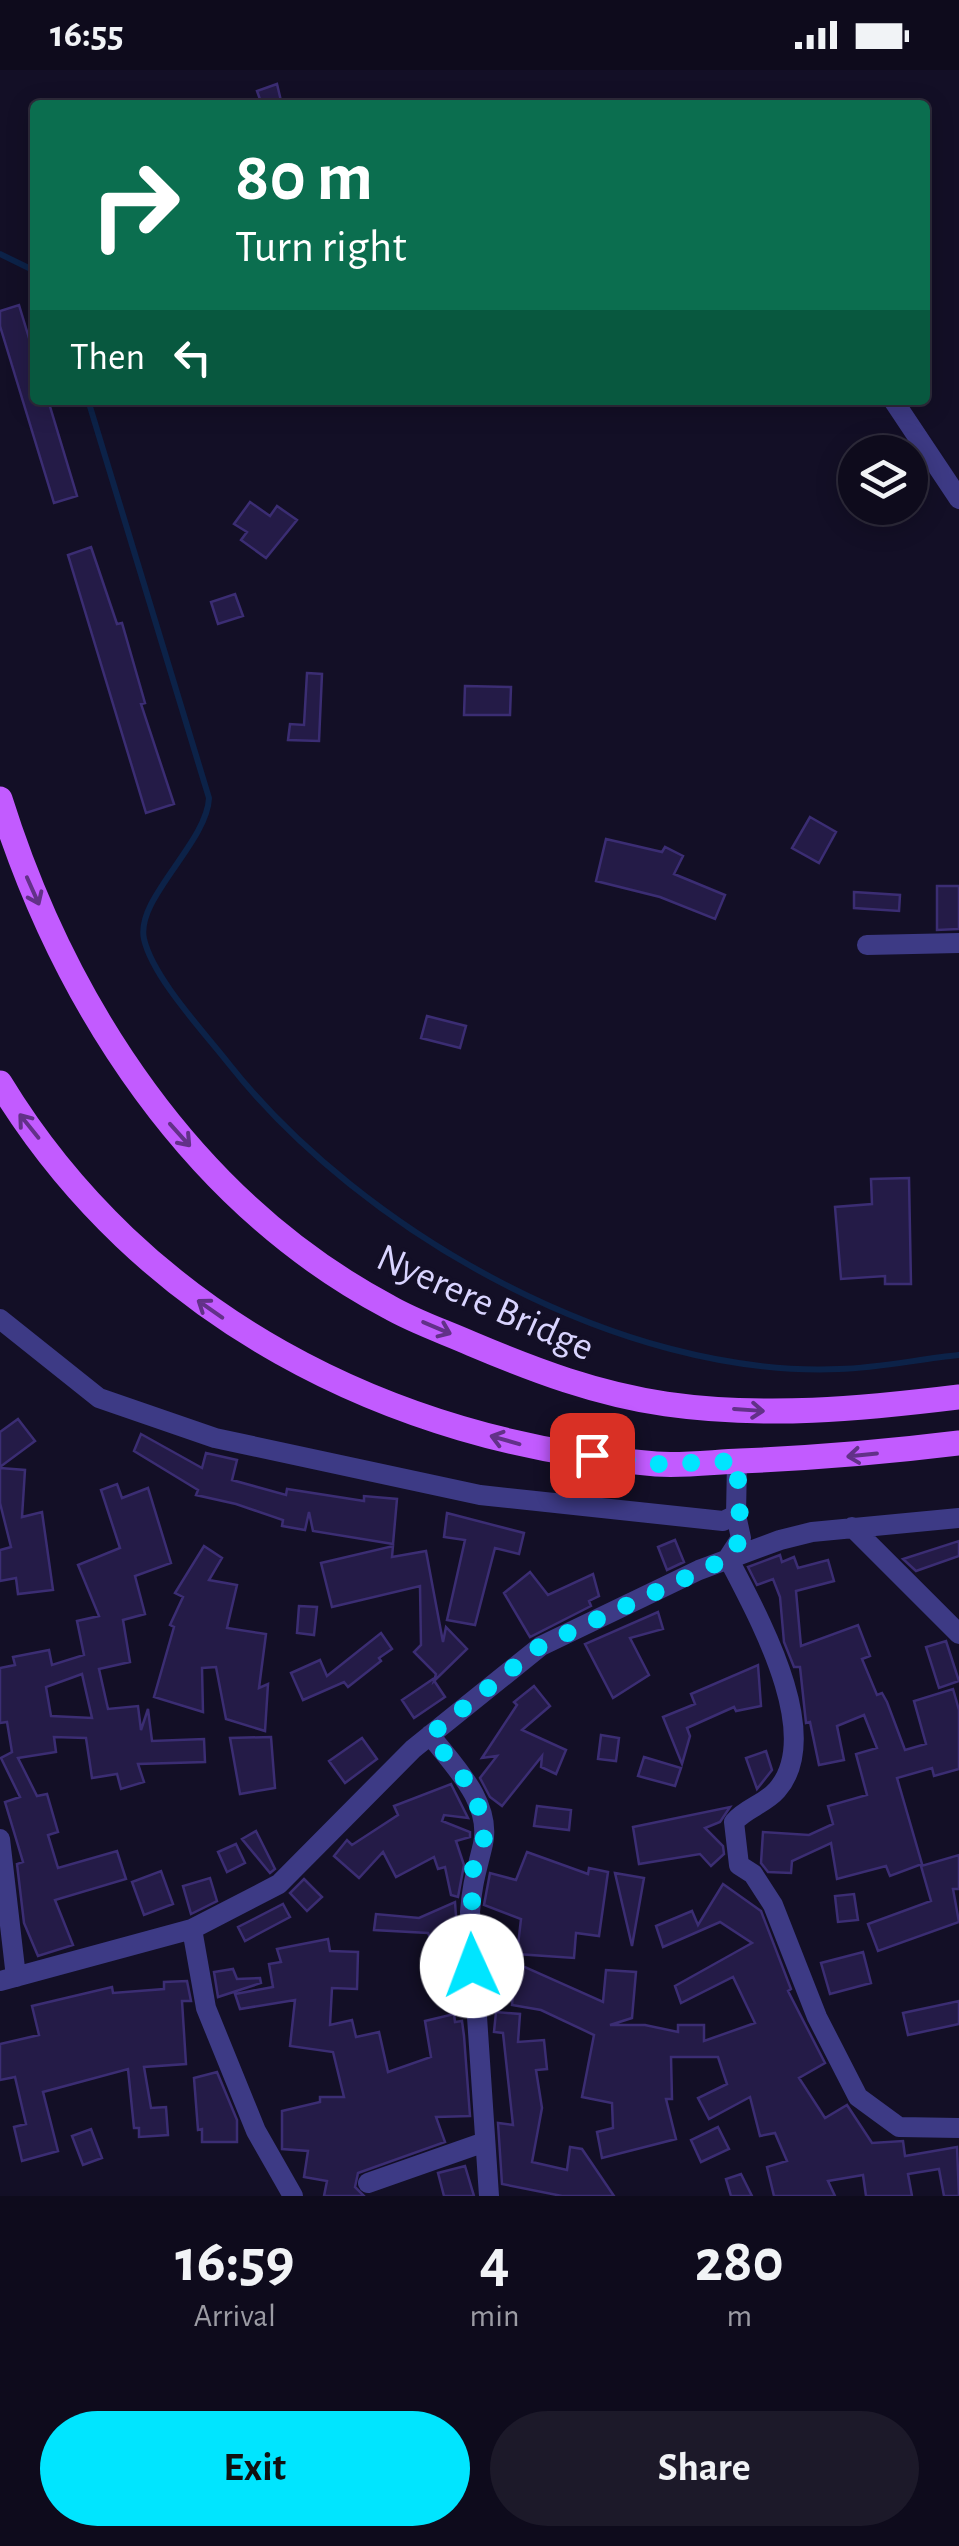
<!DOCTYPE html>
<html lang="en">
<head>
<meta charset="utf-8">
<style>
	:root { --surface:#0e0b1c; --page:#1c1929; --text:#f1f3f6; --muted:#9b9ba3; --line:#2e2b3b; --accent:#00e5ff }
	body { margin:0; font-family:"Alegreya Sans",sans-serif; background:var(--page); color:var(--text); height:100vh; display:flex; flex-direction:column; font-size:38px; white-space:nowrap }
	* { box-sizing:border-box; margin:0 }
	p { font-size:32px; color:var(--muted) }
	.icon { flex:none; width:55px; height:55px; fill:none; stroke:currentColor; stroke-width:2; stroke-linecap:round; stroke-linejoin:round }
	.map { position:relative; height:2126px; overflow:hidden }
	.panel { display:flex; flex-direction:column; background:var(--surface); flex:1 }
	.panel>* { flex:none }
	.guide { position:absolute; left:30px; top:30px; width:900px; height:305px; border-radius:10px; box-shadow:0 5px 25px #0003,0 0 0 2px var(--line); background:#0b6e4f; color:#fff; overflow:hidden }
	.fabs { position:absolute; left:838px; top:365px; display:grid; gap:20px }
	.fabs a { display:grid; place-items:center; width:90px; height:90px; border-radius:50%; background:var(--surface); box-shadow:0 5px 25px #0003,0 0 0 2px var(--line); font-size:50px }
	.pin { position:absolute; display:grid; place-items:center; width:85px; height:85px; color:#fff; margin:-42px; border-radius:20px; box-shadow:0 5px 15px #0006 }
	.me { position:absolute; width:110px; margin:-55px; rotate:358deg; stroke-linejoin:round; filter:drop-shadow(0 0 8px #0008) }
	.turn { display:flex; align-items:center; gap:35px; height:210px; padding:0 40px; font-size:45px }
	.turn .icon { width:130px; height:130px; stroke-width:2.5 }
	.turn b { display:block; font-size:70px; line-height:85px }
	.then { display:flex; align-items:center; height:95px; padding:0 40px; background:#0003; gap:20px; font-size:38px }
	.eta { display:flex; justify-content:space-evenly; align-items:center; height:170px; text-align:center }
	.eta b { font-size:60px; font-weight:600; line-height:70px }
	.button { display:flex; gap:20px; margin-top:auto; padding:20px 40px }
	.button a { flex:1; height:115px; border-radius:60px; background:var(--accent); color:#111; font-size:40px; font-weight:600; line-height:115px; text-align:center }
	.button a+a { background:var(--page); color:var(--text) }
	.status { display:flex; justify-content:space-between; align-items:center; height:70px; padding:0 50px; background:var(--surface); direction:ltr }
	.status svg { height:28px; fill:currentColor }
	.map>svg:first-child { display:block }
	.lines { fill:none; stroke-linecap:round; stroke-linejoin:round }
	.stream { stroke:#0c2248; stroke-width:6 }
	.building { fill:#241b47; stroke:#3b2d73; stroke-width:2.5; fill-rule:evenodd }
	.minor { stroke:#3d3a85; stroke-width:20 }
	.primary { stroke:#c25bff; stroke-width:25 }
	.oneway { stroke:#623188 }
	.route { stroke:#00e5ff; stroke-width:18; stroke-dasharray:0 32.4 }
	.labels { text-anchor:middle; stroke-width:8; stroke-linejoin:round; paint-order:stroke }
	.street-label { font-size:40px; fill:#d9d4ff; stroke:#130f26 }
</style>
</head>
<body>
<div class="status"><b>16:55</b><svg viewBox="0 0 49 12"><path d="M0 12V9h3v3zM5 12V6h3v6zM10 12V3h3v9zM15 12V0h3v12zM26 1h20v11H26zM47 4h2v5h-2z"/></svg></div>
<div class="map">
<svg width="959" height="2126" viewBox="0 0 959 2126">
	<rect width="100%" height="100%" fill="#130f26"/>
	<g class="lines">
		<path class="stream" d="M0,184l35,17
			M88,330l121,398c-2,45 -74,101 -65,141 9,39 60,93 85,125 133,168 391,314 610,305 40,-1 80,-10 120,-14"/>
	</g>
	<path class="building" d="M277,14l5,21h-20l-5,-14z
		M19,235l16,53v42h13l29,96 -23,7 -54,-177v-15z
		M250,432l20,14 7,-10 20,14 -31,38 -25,-18 6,-8 -13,-8z
		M91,477l26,77 5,-1 23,80 -4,1 33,100 -28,9 -78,-258z
		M235,524l8,22 -25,8 -7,-22z
		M307,603l15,1 -3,67 -31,-1 2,-16 14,1z
		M465,616l46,1 -1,28h-46z
		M810,747l26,15 -17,31 -27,-15z
		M606,769l56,13 3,-5 18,9 -9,18 51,21 -10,24 -55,-22 -64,-16z
		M937,816h22v43l-22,1z
		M854,822l46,3 -1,16 -45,-3z
		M427,946l39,10 -6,22 -39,-10z
		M909,1108l2,106h-26v-8l-44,3 -6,-72 37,-3 -1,-25z
		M18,1349l17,22 -35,26v-35z
		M141,1364l61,34 4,-15 31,7 -5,20 54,15 1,-6 77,12v-5l33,3 -4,45 -80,-13 -4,-19 -4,18 -23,-4 1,-6 -47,-16 -40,-9 2,-5 -64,-39z
		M0,1398l25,2 -3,47 20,-5 11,78 -35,4 -2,-16 -16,3v-31l11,-3 -11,-44z
		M117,1414l5,14 26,-10 23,75 -36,13 10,38 -22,6 7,42 -31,7 9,40 30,-3 3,24 7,-21 4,32 52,-2 1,23 -67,2 6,18 -23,7 -4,-15 -25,4 -6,-40 -32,-1 2,15 -38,6 19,38 10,-2 11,38 -10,3 10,33 59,-17 9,28 -71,21 18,45 -35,11 -14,-33 -7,-59 6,-2 -18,-60 15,-5 -19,-39 11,-6 -5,-30 -7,1v-55l15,-3 -2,-8 36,-7 3,15 32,-10 -7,-34 22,-5 -21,-51 42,-17 -19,-58zM82,1604l10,44 -41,-2 -5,-29z
		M447,1443l77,20 -5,21 -24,-6 -20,77 -28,-5 18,-80 -21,-3z
		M675,1470l9,22 -17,8 -9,-23z
		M959,1471v15l-43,15 -13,-12z
		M204,1476l18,12 -13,22 28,5 -10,43 39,6 -7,54 9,-4 -3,47 -39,-12 -10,-52 -14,1 1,44 -49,-15 20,-70 -4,-2 13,-28 -8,-4z
		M393,1476l-1,11 34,-6 17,91 3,-15 21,22 -33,32 2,-7 -22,-22 7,-7 -1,-59 -88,21 -11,-44z
		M780,1485l2,7 12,-5 4,11 30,-8 6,21 -38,10 5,55 57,-21 12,31 -8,3 15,36 5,-2 5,9 18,48 21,-6 -12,-43 39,-12 6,21v59l-25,7 -2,-8 -35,10 25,86 -32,12 -4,-10 -49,13 -6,-36 -39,18 -1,12 -23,-1 -7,-9 2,-31 46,3 24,-11 -5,-18 39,-11 -11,-41 21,-6 -13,-33 -27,11 7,34 -25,5 -9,-43 -4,1 -6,-56h-6l-10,-25 -4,-45 -7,-18 -16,6 -9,-18z
		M530,1502l18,23 45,-21 6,22 -10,5 2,5 -61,31 -26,-44z
		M299,1536l18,1 -3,28 -17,-2z
		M658,1542l5,17 -33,9 19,37 -36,23 -28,-54z
		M381,1563l11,16 -13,9 2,3 -33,26 -4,-5 -41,18 -12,-27 29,-13 7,16z
		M946,1571l13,40 -20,7 -13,-41z
		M758,1595l3,41 -25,5 -2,-4 -47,21 3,8 -8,28 -19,-47 32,-13 -4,-10z
		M433,1609l12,18 -31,21 -12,-18z
		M534,1616l16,20 -28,24 44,20 -10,24 -15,-7 1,-11 -40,50 -12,-9 -10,-19 17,-22 -15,2 35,-53 -3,-3z
		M601,1665l18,3 -3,23 -18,-2z
		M271,1667l4,51 -35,6 -10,-56z
		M362,1668l15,21 -32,24 -16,-22z
		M766,1681l6,19 -15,19 -11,-31z
		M644,1687l37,11 -6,18 -37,-10z
		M451,1714l17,34 -24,-3 -2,6 28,11v5l-14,4 8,24 -6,32 -7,-2 -6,-28 -7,2 -4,-12 -38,20 -13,-25 -24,26 -25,-22 13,-16 5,5 46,-30 -4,-9z
		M537,1736l34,4 -2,20 -35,-4z
		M730,1737l-10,15 -15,6 18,18 1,8 -13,12 -11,-12 -61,10 -6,-37z
		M256,1761l19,38 -5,4 -28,-34z
		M236,1774l9,19 -18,9 -9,-20z
		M527,1782l61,22 1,-6 19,4 -9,64 -23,-3 -2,25 -57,-4 4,-35 -37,-14 6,-32 26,7z
		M959,1785v34h-6l6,33 -81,29 -10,-27 63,-23 -10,-35z
		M161,1801l12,33 -29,11 -12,-33z
		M615,1803l29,5 -12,68z
		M210,1808l7,23 -26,13 -8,-28z
		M304,1809l18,18 -15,14 -17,-18z
		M723,1814l38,27 30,78 -3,2 37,72 -26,15 26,40 22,-13 25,38 31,-2 2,15 52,-9 2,49h-15l-5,-27 -31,5 4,22h-46l-3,-21 -35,6 7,15h-61l-7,-29 20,-6 -12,-28 -15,3 -10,-39 -41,22 -11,-21 29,-14 -9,-27h-47l1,42h-6l10,40 -74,19 -5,-26 16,-4 -1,-25 -30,-6 12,-62 -53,-25 -29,-5 4,-42 87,39 3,-32 30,2 -4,46 -22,7h35l33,7v-7h26v16l51,-18 -22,-46 -52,26 -6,-17 77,-43 -32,-21 -57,25 -7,-21 36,-15 6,14z
		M854,1824l4,26 -20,2 -3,-26z
		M455,1832l4,57 -16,7 -15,-33 -54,-3 2,-16 43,4z
		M283,1834l7,13 -45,24 -7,-14z
		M328,1869l2,12 28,1 -1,37 -25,-1 -2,37 22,-5 4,17 23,-5 9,40 43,-15 -6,-36 29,-7 1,8 7,-1 2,15 6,80 -34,1 9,25 -87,31 -3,14 9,9h-40l3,-15 -23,-4 4,-26 -26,-2v-38l38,-9v-5h24l-11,-45 -43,-6 5,-46 -55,9 -5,-15 38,-7 -4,-23 12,-2 -4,-13z
		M863,1882l8,31 -41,11 -9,-31z
		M233,1899l4,10 23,-1 1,5 -43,14 -4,-25z
		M187,1911l4,20h-9l4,63 -42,3 7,41 15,-1 2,28 -29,2v-9h-5l-6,-59 -85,23 15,59 -36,10 -8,-34 12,-3 -11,-47 -15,3v-36l39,-9 -7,-29 80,-19 1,6 51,-4v-7z
		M959,1931v23l-51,11 -5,-22z
		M496,1942l24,2 -2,28 26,-2 3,29 -11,1 6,38 -10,54 35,8 3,-23 12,2 32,47h-52l-60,-12 -4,-61 15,2 -10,-92 -9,-1z
		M217,2002l20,48v22h-35v-13l-4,1 -4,-52z
		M718,2057l11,22 -28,13 -10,-22z
		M91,2059l11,29 -19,7 -11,-29z
		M465,2096l9,30h-30l-6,-23z
		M741,2104l11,22h-21l-5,-17z"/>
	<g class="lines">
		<path class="minor" d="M893,330l66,99
			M867,875l92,-2
			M0,1249l99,79 116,40 265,57 243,26 13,-6 1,-54
			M736,1445l5,23 -13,20c27,53 98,176 49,232 -12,14 -31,18 -43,32l5,43 14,9 20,31 44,112 41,80 41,30 60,1
			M852,1457l107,107
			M430,1665c23,30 62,67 53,109 -6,26 -11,39 -13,68l19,284
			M0,1769l16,138
			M192,1859l14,79 50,123 37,65
			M0,1911l192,-52 87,-45 134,-135 128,-103 158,-76 81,-30 32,-8 147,-14
			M368,2113l114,-40"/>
		<path class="primary" d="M0,729c65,207 193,404 389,508 26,15 56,25 83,37 64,27 125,50 194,60 98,14 196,5 293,-7
			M0,1013c141,232 390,360 656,381 28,2 57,-2 84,-3 74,-3 146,-9 219,-18"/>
	</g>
	<defs><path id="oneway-shaft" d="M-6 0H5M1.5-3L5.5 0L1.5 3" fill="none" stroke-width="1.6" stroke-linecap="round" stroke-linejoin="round" transform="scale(2.5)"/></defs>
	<g class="oneway">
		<use href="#oneway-shaft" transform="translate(33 821) rotate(66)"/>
		<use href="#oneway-shaft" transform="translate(29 1056) rotate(-129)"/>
		<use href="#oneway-shaft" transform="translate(180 1065) rotate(48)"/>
		<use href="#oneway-shaft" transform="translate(210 1239) rotate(-145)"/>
		<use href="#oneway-shaft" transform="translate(437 1258) rotate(23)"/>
		<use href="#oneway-shaft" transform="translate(749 1340) rotate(4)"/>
		<use href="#oneway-shaft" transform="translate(505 1370) rotate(-164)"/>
		<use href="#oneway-shaft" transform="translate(862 1385) rotate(174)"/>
	</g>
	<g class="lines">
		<path class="route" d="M472,1896v-94l12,-32 -6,-34 -5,-16 -43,-55 110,-89 188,-88 13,-20 -4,-77 -78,3 -67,-9"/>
	</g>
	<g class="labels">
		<g class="street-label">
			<text transform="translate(486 1231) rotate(24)" y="14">Nyerere Bridge</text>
		</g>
	</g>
</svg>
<div class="fabs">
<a><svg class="icon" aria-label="layers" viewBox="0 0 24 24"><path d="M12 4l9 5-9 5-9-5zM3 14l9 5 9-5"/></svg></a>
</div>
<div class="pin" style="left:592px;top:1385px;background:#d93025"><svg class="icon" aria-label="arrive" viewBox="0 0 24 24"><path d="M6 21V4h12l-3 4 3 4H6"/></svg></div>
<svg class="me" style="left:472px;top:1896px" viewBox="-20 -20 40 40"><circle r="19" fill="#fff"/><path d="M0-13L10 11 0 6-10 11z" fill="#00e5ff"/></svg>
<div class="guide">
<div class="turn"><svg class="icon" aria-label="right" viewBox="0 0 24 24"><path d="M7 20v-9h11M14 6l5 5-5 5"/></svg><div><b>80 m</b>Turn right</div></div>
<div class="then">Then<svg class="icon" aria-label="left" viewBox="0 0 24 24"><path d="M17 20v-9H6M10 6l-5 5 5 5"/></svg></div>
</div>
</div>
<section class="panel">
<div class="eta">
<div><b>16:59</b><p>Arrival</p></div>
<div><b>4</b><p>min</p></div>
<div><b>280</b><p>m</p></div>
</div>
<div class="button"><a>Exit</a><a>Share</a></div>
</section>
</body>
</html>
